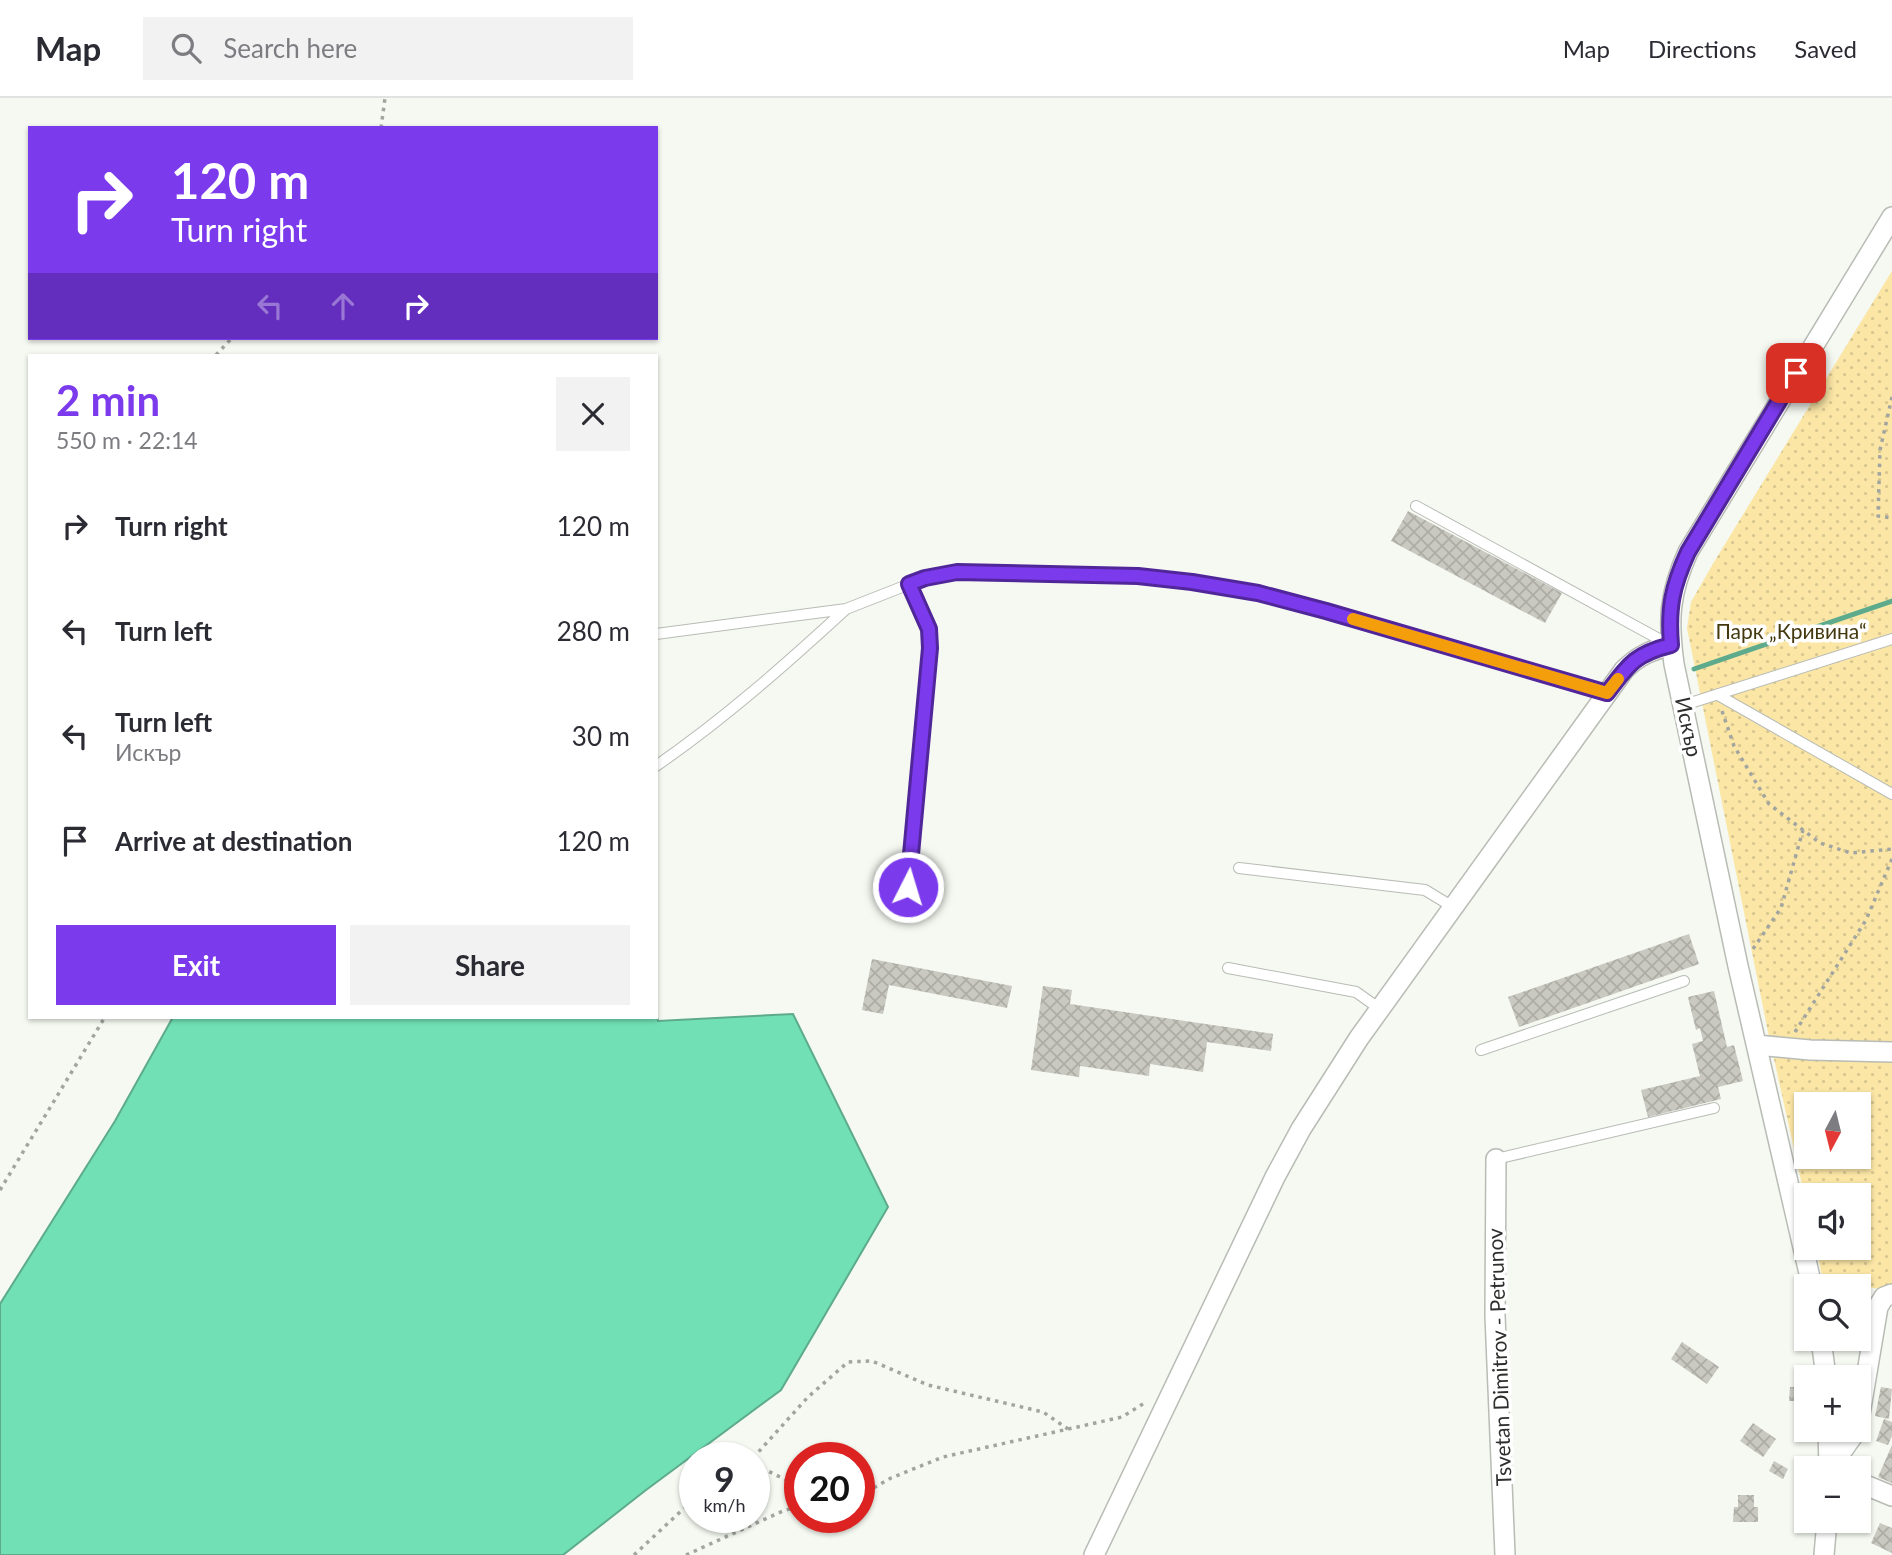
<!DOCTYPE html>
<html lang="en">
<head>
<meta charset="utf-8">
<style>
	:root { --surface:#fff; --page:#f2f2f3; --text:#2b2b33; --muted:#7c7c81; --line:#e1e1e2; --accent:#7c3aed }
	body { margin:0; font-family:Lato,sans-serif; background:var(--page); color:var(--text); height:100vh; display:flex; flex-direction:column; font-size:26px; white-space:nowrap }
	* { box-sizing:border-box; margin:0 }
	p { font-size:23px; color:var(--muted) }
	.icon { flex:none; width:38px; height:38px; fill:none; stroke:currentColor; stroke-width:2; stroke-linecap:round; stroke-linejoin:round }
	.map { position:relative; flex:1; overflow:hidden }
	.drawer { position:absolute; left:28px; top:256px; width:630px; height:665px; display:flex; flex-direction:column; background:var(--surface); border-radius:0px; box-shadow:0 2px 5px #0004 }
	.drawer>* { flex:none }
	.guide { position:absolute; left:28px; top:28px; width:630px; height:214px; border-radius:0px; box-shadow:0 2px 5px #0004; background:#7c3aed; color:#fff; overflow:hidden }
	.needle { width:46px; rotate:187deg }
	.controls { position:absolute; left:1794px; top:994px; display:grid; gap:14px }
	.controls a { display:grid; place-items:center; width:77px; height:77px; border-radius:0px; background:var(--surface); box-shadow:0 2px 5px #0004; font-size:35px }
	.speed { position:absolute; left:679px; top:1344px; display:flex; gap:14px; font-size:35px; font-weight:700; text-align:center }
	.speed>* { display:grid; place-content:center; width:91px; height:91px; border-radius:50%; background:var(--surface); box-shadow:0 2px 5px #0004; line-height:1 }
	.speed small { font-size:18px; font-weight:400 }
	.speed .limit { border:10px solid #d22; background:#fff; color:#111 }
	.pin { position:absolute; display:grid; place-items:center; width:60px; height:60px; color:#fff; margin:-30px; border-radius:14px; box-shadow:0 4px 10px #0006 }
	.me { position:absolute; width:77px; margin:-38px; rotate:5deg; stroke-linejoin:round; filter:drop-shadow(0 0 5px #0008) }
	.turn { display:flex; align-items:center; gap:24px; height:147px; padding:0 28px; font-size:32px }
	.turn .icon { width:91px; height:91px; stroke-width:2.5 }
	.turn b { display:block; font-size:49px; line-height:60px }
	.lanes { display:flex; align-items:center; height:66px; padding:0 28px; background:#0003; justify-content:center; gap:35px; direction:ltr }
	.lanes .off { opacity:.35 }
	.round { display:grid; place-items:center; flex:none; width:74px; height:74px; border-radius:0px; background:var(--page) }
	.headline { display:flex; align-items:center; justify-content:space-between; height:119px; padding:0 28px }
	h1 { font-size:42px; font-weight:700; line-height:52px; color:var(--accent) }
	.primary-button { display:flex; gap:14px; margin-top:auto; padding:14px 28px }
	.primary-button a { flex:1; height:80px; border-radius:0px; background:var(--accent); color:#fff; font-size:28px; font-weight:700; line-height:80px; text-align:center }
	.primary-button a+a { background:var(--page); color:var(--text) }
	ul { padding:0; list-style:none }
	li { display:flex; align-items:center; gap:21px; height:105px; padding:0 28px }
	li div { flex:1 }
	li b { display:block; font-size:26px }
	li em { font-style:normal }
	header { display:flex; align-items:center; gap:42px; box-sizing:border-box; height:98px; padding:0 35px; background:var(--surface); border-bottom:2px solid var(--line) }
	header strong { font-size:33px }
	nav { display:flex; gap:38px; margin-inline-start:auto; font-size:24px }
	.search { width:490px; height:63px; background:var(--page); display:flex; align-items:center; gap:18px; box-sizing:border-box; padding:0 24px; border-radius:0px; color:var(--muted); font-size:26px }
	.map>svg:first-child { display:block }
	.grass { fill:url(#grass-dots); fill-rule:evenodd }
	.water { fill:#71e0b5; stroke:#5dab8c; stroke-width:2 }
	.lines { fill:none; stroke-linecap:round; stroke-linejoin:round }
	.stream { stroke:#5dab8c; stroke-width:5 }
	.building { fill:url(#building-cross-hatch) }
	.lane-casing { stroke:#b8bcb5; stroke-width:12 }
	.street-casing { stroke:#b8bcb5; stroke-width:22 }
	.path { stroke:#a2a59f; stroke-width:3.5; stroke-dasharray:3.5 5; stroke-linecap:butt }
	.lane { stroke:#fff; stroke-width:10 }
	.street { stroke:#fff; stroke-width:19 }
	.route-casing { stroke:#51269a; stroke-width:18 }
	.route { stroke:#7c3aed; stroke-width:12 }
	.slow { stroke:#f59e0b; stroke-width:12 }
	.labels { text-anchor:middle; stroke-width:7; stroke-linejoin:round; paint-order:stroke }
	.park-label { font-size:21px; fill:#44380e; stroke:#fff }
	.street-label { font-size:21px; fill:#2e2f2d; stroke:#fff }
</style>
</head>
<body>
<header>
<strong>Map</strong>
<div class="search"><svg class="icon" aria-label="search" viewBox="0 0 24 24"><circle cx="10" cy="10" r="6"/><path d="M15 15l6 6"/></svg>Search here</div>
<nav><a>Map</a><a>Directions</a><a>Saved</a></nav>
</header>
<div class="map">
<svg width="1892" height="1457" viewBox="0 0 1892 1457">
	<defs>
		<pattern id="grass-dots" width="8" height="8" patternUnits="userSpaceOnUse" patternTransform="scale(1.75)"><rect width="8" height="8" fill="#fbe6a6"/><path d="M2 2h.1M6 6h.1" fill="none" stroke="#d7c68f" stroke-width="1.8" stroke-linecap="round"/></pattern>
		<pattern id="building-cross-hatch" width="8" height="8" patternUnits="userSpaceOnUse" patternTransform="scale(1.75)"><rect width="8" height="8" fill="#c9c9c1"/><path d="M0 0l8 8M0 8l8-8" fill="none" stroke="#adada6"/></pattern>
	</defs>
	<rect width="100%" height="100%" fill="#f5f9f1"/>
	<path class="grass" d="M1892,173v1020l-69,-11 -7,-32h42v-53h-52v8l-38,-171 -81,-404 4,-26 23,-40zM1806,1006h52v53h-52z"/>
	<path class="water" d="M656,915l2,8 135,-7 95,193 -107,183 -135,100 -83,65h-563v-251l115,-183 58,-104h483z"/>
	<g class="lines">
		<path class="stream" d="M1694,571l198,-68"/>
	</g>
	<path class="building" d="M1408,413l154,82 -17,30 -154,-82z
		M1689,836l10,30 -180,63 -11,-30z
		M872,861l140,27 -5,22 -118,-23 -6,29 -21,-4z
		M1043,888l29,4 -2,14 203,30 -2,17 -64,-9 -4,30 -53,-8 -1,12 -69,-10 -1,11 -48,-7z
		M1714,893l13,56 7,-2 9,36 -25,6 3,12 -73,18 -7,-27 59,-14 -8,-32 11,-3 -3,-13 -4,2 -8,-33z
		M1682,1244l37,25 -12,17 -36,-25z
		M1790,1289h16v14h-17z
		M1881,1289l11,2 -3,30 -14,-3z
		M1884,1321l8,3v14l-4,9 -12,-4z
		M1753,1325l23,16 -13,18 -23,-16z
		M1892,1347v38l-14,-6z
		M1774,1363l14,8 -5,10 -14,-8z
		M1738,1397h16v12h4v15h-25l1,-15h4z
		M1880,1425l12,5v25l-21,-10z"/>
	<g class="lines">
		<defs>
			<path id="lane" d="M1416,408l252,138
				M656,536l190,-25 79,-31 32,-6 181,4 54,6 66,11 349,100
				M1718,597l174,99
				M1684,607l208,-66
				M656,668c68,-47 129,-101 190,-157
				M1239,770l186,22 28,17
				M908,789l22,-239 -1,-19 -20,-45
				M1228,870l128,24 24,17
				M1481,952l203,-69
				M1496,1061l218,-51"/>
			<path id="street" d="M1757,947l53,5 82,2
				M1496,1061l-1,157 10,239
				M1812,1188l-74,-320 -64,-302c-6,-44 -5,-70 14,-112l204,-335
				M1821,1241l5,38
				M1858,1328l20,-119 6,-10 8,-3
				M1828,1332l1,38
				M1830,1370l27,-38
				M1858,1384l34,14
				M1094,1457l181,-378 26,-48 58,-91 265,-368c15,-15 28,-20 47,-25
				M1824,1457l3,-34"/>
		</defs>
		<use href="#lane" class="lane-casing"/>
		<use href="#street" class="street-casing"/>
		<path class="path" d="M381,30l4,-30
			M216,257l16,-17
			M1892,299l-12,53 -2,66 14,2
			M1722,613l12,35 35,58 51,39 31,10 41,-4
			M1753,851l28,-41 22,-78
			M1795,934l71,-112 26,-61
			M0,1092l105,-173
			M753,1360l55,-61 40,-35 24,-1 56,24 115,27 25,17
			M754,1366l46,23
			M859,1398l32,-18 52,-21 179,-40 24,-15
			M634,1457l61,-57
			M686,1457l99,-45 15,-3"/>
		<use href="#lane" class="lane"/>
		<use href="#street" class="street"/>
	</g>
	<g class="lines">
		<defs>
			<path id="route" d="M908,789l22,-239 -1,-19 -20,-45 16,-6 32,-6 181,4 54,6 66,11 68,18 281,82c22,-29 28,-39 64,-48 -3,-37 1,-58 17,-93l108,-179"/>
		</defs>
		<use href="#route" class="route-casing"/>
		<use href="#route" class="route"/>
		<path class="slow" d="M1353,521l254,74 11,-14"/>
	</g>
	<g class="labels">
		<g class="park-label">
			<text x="1791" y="541">Парк „Кривина“</text>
		</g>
		<g class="street-label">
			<text transform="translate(1688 629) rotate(78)" y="7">Искър</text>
			<text transform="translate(1500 1259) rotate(-92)" y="7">Tsvetan Dimitrov - Petrunov</text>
		</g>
	</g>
</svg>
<div class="controls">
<a><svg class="needle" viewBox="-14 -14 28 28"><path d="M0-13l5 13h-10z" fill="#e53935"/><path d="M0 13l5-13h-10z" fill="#7c7c81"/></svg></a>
<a><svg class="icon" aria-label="sound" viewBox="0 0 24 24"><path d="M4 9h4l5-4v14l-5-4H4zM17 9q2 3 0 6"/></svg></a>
<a><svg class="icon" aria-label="search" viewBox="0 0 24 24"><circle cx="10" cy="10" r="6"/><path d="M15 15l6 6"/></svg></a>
<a>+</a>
<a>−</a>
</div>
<div class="speed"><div>9<small>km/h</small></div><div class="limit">20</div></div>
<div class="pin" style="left:1796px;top:275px;background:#d93025"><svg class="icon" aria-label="arrive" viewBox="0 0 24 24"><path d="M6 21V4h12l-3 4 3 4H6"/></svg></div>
<svg class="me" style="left:908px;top:789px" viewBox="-20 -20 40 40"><circle r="17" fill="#7c3aed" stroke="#fff" stroke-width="3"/><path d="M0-11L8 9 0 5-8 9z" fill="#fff"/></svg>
<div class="guide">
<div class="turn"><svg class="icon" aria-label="right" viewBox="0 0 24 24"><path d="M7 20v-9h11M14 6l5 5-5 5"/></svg><div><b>120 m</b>Turn right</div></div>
<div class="lanes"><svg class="icon off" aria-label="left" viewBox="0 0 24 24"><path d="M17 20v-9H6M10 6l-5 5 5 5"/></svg><svg class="icon off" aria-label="ahead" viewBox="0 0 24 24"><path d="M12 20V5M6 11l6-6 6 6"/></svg><svg class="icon" aria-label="right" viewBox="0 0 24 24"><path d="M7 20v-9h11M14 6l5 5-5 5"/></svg></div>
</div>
<section class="drawer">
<div class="headline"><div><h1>2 min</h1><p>550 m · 22:14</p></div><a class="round"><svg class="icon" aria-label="close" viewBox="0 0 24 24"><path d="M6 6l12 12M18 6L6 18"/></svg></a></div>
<ul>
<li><svg class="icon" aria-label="right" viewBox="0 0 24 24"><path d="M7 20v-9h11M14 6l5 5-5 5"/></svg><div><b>Turn right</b></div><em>120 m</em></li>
<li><svg class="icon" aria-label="left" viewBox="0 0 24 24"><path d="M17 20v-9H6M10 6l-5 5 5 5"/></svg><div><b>Turn left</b></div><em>280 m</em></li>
<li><svg class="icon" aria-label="left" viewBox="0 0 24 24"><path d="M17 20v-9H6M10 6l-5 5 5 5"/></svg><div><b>Turn left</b><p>Искър</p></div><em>30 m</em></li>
<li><svg class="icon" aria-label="arrive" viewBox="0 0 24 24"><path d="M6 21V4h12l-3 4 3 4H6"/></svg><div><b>Arrive at destination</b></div><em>120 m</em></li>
</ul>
<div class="primary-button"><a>Exit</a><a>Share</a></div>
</section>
</div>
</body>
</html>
